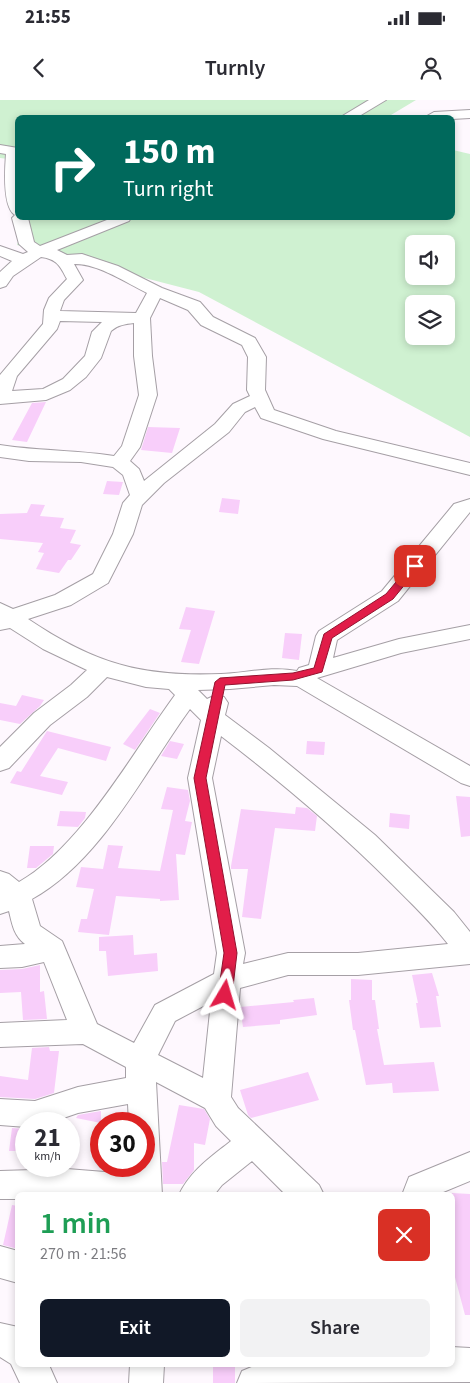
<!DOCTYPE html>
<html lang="en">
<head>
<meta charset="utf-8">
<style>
	:root { --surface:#fff; --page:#f2f2f3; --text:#2b2b33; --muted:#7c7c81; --accent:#111827 }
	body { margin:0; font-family:"Source Sans 3",sans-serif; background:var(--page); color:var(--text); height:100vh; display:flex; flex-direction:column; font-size:19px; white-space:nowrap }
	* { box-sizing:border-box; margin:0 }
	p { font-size:16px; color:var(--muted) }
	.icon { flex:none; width:28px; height:28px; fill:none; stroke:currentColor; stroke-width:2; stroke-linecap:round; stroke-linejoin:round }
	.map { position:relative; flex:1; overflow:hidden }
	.drawer { position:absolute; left:15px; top:1092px; width:440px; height:175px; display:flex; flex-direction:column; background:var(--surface); border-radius:8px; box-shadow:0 2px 8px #0003 }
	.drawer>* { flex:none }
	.hud { position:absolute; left:15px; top:15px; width:440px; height:105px; border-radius:8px; box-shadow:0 2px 8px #0003; background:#00695c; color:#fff; overflow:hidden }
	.buttons { position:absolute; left:405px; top:135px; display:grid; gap:10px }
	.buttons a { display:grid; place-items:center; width:50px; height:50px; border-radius:8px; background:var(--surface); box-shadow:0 2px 8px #0003; font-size:25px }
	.speed { position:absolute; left:15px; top:1012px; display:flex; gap:10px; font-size:25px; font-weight:700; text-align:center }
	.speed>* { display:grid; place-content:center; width:65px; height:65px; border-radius:50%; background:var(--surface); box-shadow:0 2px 8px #0003; line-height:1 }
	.speed small { font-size:12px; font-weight:400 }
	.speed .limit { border:8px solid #d22; background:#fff; color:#111 }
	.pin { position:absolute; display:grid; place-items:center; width:42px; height:42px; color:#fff; margin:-21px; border-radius:10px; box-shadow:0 2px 8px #0006 }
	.me { position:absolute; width:55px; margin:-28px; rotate:7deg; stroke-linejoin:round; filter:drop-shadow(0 0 4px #0008) }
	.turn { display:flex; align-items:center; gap:18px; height:105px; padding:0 25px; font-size:22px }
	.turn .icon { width:65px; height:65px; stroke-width:2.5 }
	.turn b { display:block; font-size:35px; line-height:42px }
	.round { display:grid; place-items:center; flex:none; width:52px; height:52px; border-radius:8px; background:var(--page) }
	.head { display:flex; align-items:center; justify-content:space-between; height:85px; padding:0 25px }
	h1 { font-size:30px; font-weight:600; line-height:38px; color:#1e9e55 }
	.cta { display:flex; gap:10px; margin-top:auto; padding:10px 25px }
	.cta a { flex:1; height:58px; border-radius:8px; background:var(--accent); color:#fff; font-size:20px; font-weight:600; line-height:58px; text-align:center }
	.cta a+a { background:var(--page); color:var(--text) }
	.status { display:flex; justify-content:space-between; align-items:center; height:35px; padding:0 25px; background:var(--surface); direction:ltr }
	.status svg { height:14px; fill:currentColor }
	header { display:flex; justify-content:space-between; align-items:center; height:65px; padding:0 25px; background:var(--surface); font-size:22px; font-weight:600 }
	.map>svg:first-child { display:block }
	.green { fill:#cff1d1; fill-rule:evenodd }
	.building { fill:#f8cefa }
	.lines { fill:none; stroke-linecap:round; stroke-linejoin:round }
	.minor-casing { stroke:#a59fa5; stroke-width:2 }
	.minor { fill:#fff; fill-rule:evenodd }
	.route { fill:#e11d48; stroke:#92132f }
</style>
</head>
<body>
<div class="status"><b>21:55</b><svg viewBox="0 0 49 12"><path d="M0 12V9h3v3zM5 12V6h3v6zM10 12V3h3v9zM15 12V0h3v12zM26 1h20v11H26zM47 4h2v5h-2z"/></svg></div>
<header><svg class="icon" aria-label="back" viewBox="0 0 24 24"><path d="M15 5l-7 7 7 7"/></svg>Turnly<svg class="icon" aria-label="person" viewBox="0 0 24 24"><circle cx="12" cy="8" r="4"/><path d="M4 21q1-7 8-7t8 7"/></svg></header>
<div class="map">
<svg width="470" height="1283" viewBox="0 0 470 1283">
	<rect width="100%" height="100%" fill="#fef8fe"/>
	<path class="green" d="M0,0h416l-30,18h-368l-1,42 -17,-2z
		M453,50l17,4v283l-271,-145 -182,-47 8,-26 -4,-1h431zM414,144h32v32h-32zM414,204h32v32h-32z"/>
	<path class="building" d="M46,302l-19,40 -15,-2 20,-37z
		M148,327l32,1 -8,25 -31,-3z
		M107,381l16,1 -4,13 -16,-1z
		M222,398l18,2 -2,14 -19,-2z
		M31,404l14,1 -5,11 24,2 -4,10 16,2 -6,13 11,2 -10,15h-3l-9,13 -23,-4 8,-16 -6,-1 5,-9 -43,-4v-25l27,-1z
		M186,507l29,4 -16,53 -18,-2 10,-32 -12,-1z
		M285,533l17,1 -3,26 -17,-2z
		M22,595l22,5 -4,6 -20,18 -20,-4v-17l16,3z
		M150,609l10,4 -25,37 -12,-6z
		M47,631l64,16 -5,14 -48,-13 -18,28 28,6 -6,13 -52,-12 7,-12 4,1z
		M170,641l14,3 -7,15 -16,-3z
		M307,641l18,1 -1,13 -18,-1z
		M167,687l21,3 2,11 -5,20 7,1 -7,33 -9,-1 3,46 -19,1v-2l-44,-3 -7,39 -31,-3 3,-13h6l7,-30 -18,-2 5,-20 22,2 5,-24 15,1 -5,22 42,3 13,-61 -12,-1z
		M456,696l14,1v39l-9,1z
		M296,707l11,1 10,8 -2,15 -40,-3 -14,91 -19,-2 6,-48h-17v-3l10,-57 54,5z
		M60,711l26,1 -1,6 -7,9 -21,-1z
		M390,713l20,2 -1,14 -20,-2z
		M30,746h24l-1,8 -17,14h-9z
		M133,835l1,20 23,-2 1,18 -50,5 -2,-25h-7v-14z
		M40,865v27l4,-1 3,28 -24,1 -2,-28 -21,1v-23l22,-1z
		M432,873l7,23h-3l5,31 -21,1 -4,-25h2l-6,-28z
		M351,879l21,1v20h3l4,29h-2l7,36 50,-3 5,29 -46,2 -1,-10 -26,2 -11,-55h-2l-4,-30h2z
		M314,898l3,17 -37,5v4l-37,3 -3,-20 54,-5 -1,-2z
		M49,947l1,4h9l-5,42 -19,6 -35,-2v-21l28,4 4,-32z
		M308,972l11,28 -68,18 -3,-3 -8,-25z
		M179,1005l25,4 6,10 -5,26 -11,-2v27l-11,14h-20l-1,-22h5z
		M101,1011v12l-25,-5 2,-3z
		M12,1028l14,1v22h-17z
		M452,1093l18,1v121h-5l-13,-49z
		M12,1105l6,1v43l-15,-4z
		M213,1265h22v18h-22z"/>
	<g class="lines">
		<defs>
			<path id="minor" d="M369,0h17l-30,18h-17z
				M470,10v8l-18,1 -25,-3 7,-4z
				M0,45l18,3v70h10l6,24 6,4 72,-28h19l-2,3 -72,29 10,5 15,-1 36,12 44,22 38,14 13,15 42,21 11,19 -1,33 9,20 62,21 134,32v12l-147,-36 -62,-21 -6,-11 -10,5 -16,20 -65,51 -22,22 -9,29 -25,49 -37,22 -43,14c67,45 113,58 193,55 25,-1 51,-8 76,-3l2,-3 10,-3 7,-29 3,-5 63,-40 72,-87 16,-5v13l-72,89 -61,39 -4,18 66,-19 71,-14v14l-69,14 -84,25 153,88v20l-9,-3 -164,-97 -23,-1 -44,4 -32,1 9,9 9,-4 8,2 4,6 -3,12 44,33 106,87 79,77 16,20v32l-112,11h-70l-48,13 -9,109 7,11 81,77 5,10h-38l-34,-34 -30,24 -8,10h-35c11,-24 32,-38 52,-54l-15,-15 -11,-18 -49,-26 6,113h-144v4h-18v-28l67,-2 63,5v-8h14v-42h-15l-1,-20 -50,9 -32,11h-20v3l-26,-2v-26l35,2 43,-14 48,-9v-11l-43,-23 -83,3v-24l67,-3 -23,-58 -22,5 -22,1v-22l25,-2c-11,-8 -13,-20 -16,-33l-9,3v-43l9,3 10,8c62,-35 114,-130 156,-187l-6,-6 -23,-2 -39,-10 -20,20 -37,28 -41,43 -9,3v-24l34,-34 37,-28 16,-15 -44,-21 -33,-21 -10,2v-27l13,6 42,-14 38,-21 20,-40 10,-31 7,-8 -7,-20 -10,-8 -32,-5 -52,-1 -29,-4v-12c38,6 76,5 114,11l8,-10 17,-51 -5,-39v-33c-9,1 -16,2 -23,8l-10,27 -15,19 -16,13 -24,10 -46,4v-29l43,-51 1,-14 5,-12 18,-19c-7,-13 -10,-20 -26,-22l-28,19 -7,10 -6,2v-16l12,-11 -12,-5v-10l23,8 5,-2 -9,-8 -7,-26 3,-3c-13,-8 -10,-47 -9,-61l-6,-1zM74,164c23,-1 53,19 73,29l-11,20 -76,-2 4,-11 19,-20zM160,198l28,12 13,15 41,20 6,12 -1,33 3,6 -17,8 -18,20 -71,57 -5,-12 -9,-8 10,-14 17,-52 -5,-39 -2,-38zM60,221l42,1 -10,10 -7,24 -22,23 -20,10 -31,2 5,-15 40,-47zM190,609l11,11 -13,58 29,175 -3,21 -59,31 -21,38 -37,-19 -35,-83 -22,-15 -8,-27c70,-39 112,-127 158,-190zM221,636c59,45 117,94 170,147 20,20 40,39 57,61l-90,9h-70l-45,11 2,-11 -33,-175zM211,902l-8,76 -45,-23 17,-34z
				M470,1052v29l-34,14h-34l7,-18z
				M0,1146l18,5v32l-18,-5z
				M0,1223l18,4v38h31l8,18h-37l-9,-19 -11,-7z
				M452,1247l18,1v34l-233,1 5,-12 12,-5 198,-1z
				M130,1265h34l-1,18h-34z"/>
		</defs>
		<use href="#minor" class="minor-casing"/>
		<use href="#minor" class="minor"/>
	</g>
	<path class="route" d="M415,463l5,3 -27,33 -61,39 -10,34 -29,8 -68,5 -19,93 31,175 -5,42 -2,4 -5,2 -5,-2 -2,-4 6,-42 -30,-175 21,-96 5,-4 73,-5 21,-5 10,-34 62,-40 25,-30z"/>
</svg>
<div class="buttons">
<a><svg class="icon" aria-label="sound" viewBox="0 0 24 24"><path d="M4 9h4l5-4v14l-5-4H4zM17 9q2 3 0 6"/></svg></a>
<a><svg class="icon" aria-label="layers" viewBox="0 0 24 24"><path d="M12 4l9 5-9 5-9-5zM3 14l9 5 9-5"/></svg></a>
</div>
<div class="speed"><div>21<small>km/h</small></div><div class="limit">30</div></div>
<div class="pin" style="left:415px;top:466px;background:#d93025"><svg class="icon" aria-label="arrive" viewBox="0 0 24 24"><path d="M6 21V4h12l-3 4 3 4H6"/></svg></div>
<svg class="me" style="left:225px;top:895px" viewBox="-20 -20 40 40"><path d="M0-17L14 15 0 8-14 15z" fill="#e11d48" stroke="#fff" stroke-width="4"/></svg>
<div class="hud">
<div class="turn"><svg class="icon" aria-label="right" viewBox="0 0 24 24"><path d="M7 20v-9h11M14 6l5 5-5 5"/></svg><div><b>150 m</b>Turn right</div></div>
</div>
<section class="drawer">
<div class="head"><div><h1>1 min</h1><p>270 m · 21:56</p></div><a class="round" style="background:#d93025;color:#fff"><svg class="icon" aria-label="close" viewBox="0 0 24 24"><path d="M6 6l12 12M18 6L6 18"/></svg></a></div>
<div class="cta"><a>Exit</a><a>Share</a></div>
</section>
</div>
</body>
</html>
